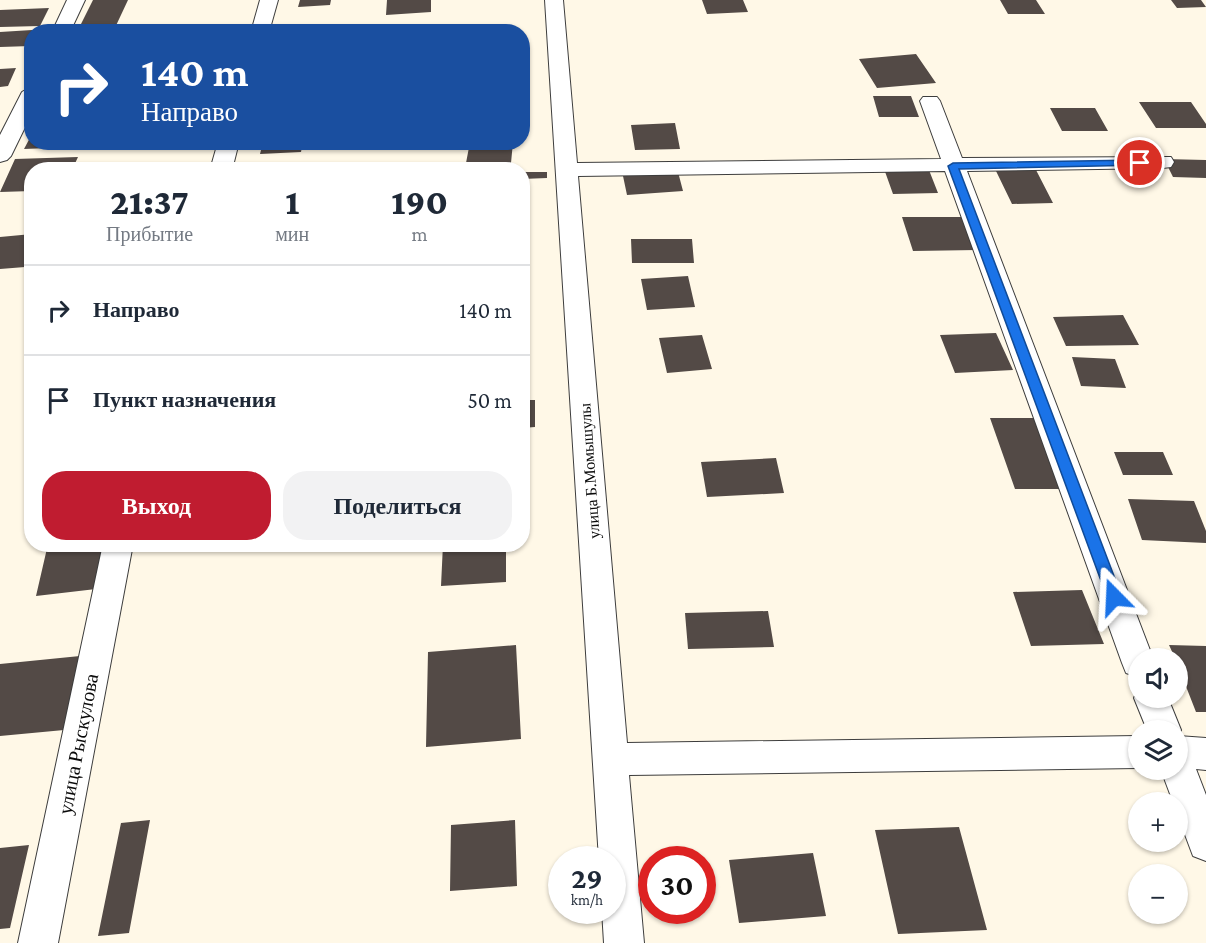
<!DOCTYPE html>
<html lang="ru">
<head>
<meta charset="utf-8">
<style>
	:root { --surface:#fff; --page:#f2f2f3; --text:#1f2937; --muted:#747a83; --line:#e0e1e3; --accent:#c01c30 }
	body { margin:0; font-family:"Crimson Pro",serif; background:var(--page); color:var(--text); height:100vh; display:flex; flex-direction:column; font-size:22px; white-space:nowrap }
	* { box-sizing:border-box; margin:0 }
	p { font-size:20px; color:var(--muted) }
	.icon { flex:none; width:33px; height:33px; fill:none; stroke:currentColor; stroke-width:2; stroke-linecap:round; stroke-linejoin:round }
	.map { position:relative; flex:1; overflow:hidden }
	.panel { position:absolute; left:24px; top:162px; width:506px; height:390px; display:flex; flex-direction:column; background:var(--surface); border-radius:24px; box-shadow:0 2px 4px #0004 }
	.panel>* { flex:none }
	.top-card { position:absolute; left:24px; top:24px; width:506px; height:126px; border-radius:24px; box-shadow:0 2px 4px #0004; background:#1a4fa0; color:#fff; overflow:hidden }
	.tools { position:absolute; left:1128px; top:648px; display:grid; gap:12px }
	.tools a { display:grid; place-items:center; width:60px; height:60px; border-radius:50%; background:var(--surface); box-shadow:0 2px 4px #0004; font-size:30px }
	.speed { position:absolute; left:548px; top:846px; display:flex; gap:12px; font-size:30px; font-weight:700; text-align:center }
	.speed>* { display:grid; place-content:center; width:78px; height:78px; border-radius:50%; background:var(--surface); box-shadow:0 2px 4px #0004; line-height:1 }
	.speed small { font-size:15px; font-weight:400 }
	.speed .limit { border:9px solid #d22; background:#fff; color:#111 }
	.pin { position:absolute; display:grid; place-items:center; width:51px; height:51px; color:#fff; margin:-26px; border:3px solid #fff; border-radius:50%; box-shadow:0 2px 6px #0007 }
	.me { position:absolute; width:66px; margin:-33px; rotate:339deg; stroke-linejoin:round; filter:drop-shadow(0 0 4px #0008) }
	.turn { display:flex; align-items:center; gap:21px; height:126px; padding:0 18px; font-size:27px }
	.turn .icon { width:78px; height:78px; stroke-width:2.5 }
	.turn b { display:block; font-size:42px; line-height:51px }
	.eta { display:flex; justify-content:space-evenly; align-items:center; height:102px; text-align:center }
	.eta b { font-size:36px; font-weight:800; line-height:42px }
	.button { display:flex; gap:12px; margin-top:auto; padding:12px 18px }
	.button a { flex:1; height:69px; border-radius:24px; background:var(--accent); color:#fff; font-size:24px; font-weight:800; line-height:69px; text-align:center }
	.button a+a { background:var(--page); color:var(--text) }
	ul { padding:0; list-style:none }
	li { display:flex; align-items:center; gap:18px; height:90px; padding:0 18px; border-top:2px solid var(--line) }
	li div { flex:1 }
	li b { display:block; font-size:22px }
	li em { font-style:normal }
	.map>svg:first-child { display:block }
	.building { fill:#534a46 }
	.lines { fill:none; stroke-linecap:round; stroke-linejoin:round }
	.street-casing { stroke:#3d3d3d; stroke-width:2 }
	.street { fill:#fff; fill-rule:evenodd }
	.route { fill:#1a73e8; stroke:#114b97; stroke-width:1.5 }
	.labels { text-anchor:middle; stroke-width:6; stroke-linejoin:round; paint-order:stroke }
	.street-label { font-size:16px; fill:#0a0a0a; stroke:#fff }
	.near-street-label { font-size:20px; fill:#0a0a0a; stroke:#fff }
</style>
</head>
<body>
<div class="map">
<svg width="1206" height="943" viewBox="0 0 1206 943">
	<rect width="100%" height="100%" fill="#fff8e7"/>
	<path class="building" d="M93,0h35l-15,32h-36z
		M300,0h31l-1,5 -32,2z
		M387,0h44v12l-45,3z
		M702,0h41l5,12 -41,2z
		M1000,0h36l9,14h-37z
		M1171,0h30l5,7 -29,1z
		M49,8l-9,18 -40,1v-17z
		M247,24l-1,8h-62l1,-4z
		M296,25h36l-2,7h-37z
		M512,26l1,6h-41v-4z
		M32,30l-1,16 -31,1v-15z
		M916,54l20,29 -59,5 -18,-29z
		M16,68l-8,18 -8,1v-18z
		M873,96h38l8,21h-40z
		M1139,102h52l15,22v4h-50z
		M1050,108h45l13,23h-46z
		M675,123l5,26 -45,1 -4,-25z
		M32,134v8h44l-2,5 -50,2z
		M159,142h46l-1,4 -47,2z
		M263,142h40l-2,10 -41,2z
		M470,142h43l-2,21h-45z
		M78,157l-6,13h-40v21l-32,1 15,-33z
		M1164,159l42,1v18l-33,-1z
		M927,165l11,28 -45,1 -10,-28z
		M1036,170l17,33 -41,1 -16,-33z
		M522,172h25v6l-25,1z
		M678,172l5,19 -56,4 -4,-19z
		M902,217h61l14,33 -64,1z
		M32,234v14l-7,19 -25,2v-32z
		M631,239h61l2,24h-62z
		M688,276l7,31 -48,3 -6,-31z
		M1123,315l16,30 -73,1 -13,-29z
		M996,333l17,37 -58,3 -15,-38z
		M702,335l10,34 -45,4 -8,-35z
		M1072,357l43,2 11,29 -45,-2z
		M522,400h13v27l-13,1z
		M990,418h47l28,71h-50z
		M1114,452h49l10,23h-50z
		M776,458l8,35 -77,4 -6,-35z
		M1128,499l66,2 12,30v12l-64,-3z
		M48,544h56l-8,45 -60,7z
		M443,544h63v38l-65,4z
		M1082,590l22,54 -73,2 -18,-54z
		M768,611l6,36 -86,2 -3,-36z
		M516,645l5,94 -95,8 2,-95z
		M1169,645l37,1v66h-10l-18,-46v-8h-3z
		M80,656l-16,74 -64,6v-72z
		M150,820l-21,113 -31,3 23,-113z
		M515,820l2,66 -67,5 1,-66z
		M959,827l28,103 -89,4 -23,-104z
		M29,845l-19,83 -10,1v-81z
		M813,853l13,63 -87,7 -10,-63z"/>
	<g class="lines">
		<defs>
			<path id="street" d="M67,0h18l-15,32h-18z
				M260,0h18l-9,32h-18z
				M545,0h18l14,163 364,-4 -21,-58 3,-4h14l3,4 22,57 209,-1 3,5 -3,5 -8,1 -196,3 186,487h-15v19l-12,-4 -4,-10 -177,-492 -367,5 49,567 511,-7v32l-509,7 15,168h-40l-2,-33h10v-50h-13z
				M32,86v27l-21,43 -4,4 -7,2v-27l22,-43z
				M218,142h21l-7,28h-22z
				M103,544h30l-75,399h-40z
				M1138,689v9h30l13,32 -3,6 28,2v32l-10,-1 10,26v66l-13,-5 -15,-40v-14h-5l-12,-32h17v-40h-31l-13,-32z"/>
		</defs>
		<use href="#street" class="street-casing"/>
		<use href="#street" class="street"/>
	</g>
	<path class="route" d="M1140,160l3,1v4l-184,4 163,428 -8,6 -7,-6 -159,-431 5,-3z"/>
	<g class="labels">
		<g class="street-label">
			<text transform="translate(589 471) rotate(-94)" y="6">улица Б.Момышулы</text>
		</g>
		<g class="near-street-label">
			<text transform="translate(78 744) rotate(-79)" y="7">улица Рыскулова</text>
		</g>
	</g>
</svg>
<div class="tools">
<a><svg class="icon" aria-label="sound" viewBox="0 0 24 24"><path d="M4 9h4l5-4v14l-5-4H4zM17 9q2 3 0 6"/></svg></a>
<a><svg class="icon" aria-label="layers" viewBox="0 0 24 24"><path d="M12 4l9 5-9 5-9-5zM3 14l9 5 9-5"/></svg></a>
<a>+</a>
<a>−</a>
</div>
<div class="speed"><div>29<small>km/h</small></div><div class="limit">30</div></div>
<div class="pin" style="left:1140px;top:163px;background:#d93025"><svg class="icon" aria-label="arrive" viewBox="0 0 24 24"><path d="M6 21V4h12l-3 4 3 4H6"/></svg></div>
<svg class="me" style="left:1114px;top:597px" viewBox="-20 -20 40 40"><path d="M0-17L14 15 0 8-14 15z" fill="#1a73e8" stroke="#fff" stroke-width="4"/></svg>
<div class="top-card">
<div class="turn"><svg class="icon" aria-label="right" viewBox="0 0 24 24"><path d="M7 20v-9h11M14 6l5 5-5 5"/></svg><div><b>140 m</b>Направо</div></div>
</div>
<section class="panel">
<div class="eta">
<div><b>21:37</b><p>Прибытие</p></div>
<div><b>1</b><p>мин</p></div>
<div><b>190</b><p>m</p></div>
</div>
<ul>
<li><svg class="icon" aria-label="right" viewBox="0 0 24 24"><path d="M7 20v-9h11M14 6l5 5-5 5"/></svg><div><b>Направо</b></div><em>140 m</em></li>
<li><svg class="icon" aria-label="arrive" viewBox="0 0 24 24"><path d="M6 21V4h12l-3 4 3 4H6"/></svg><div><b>Пункт назначения</b></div><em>50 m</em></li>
</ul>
<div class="button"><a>Выход</a><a>Поделиться</a></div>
</section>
</div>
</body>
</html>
